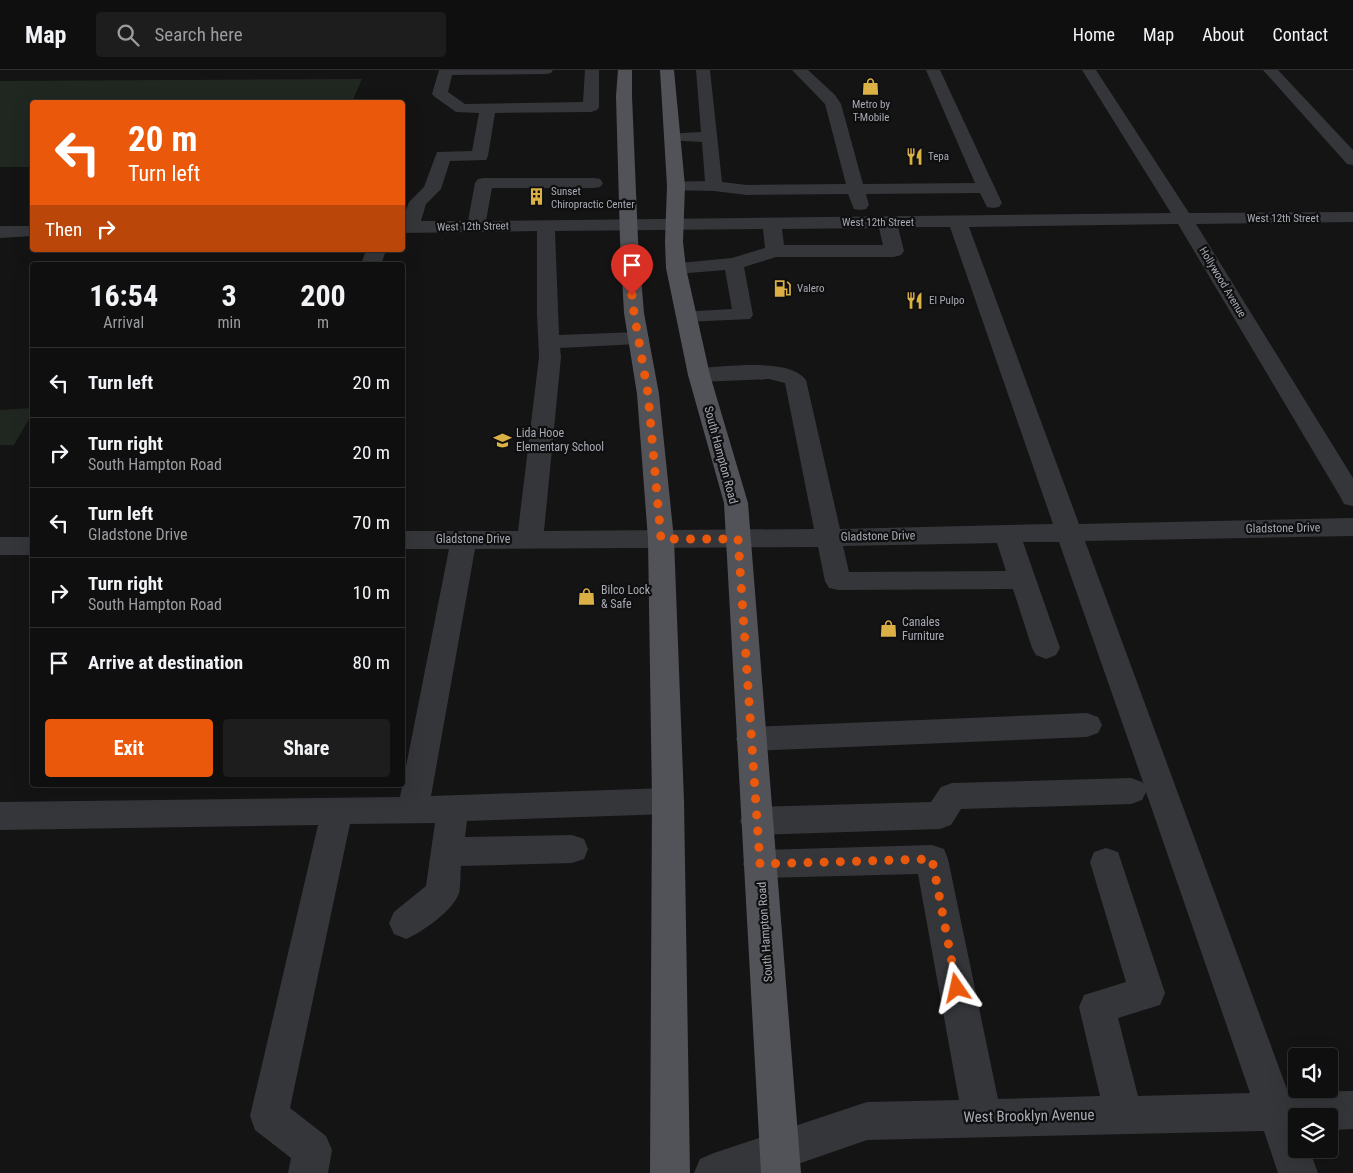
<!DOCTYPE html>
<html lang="en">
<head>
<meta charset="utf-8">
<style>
	:root { --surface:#0f0f10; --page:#1d1d1e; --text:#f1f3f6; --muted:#9b9c9f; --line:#2f2f30; --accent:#ea580c }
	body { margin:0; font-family:"Roboto Condensed",sans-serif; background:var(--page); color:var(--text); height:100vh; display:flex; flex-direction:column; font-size:19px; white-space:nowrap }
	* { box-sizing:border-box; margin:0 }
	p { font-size:16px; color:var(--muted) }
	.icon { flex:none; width:28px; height:28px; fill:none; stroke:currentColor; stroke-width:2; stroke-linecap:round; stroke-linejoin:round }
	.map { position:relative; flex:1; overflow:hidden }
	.side { position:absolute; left:30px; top:192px; width:375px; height:525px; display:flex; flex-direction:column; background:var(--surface); border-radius:5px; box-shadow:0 5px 20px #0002,0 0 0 1px var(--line) }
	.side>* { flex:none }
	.guide { position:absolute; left:30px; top:30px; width:375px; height:152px; border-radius:5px; box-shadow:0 5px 20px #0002,0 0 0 1px var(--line); background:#ea580c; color:#fff; overflow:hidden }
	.controls { position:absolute; left:1288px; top:978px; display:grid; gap:10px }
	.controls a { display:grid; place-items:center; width:50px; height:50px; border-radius:5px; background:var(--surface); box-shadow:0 5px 20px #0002,0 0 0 1px var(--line); font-size:25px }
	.pin { position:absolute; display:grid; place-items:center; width:42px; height:42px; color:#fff; margin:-51px -21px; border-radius:50% 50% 50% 0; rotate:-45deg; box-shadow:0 0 5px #0007 }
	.pin .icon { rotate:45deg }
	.me { position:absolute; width:55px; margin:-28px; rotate:349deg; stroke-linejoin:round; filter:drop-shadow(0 0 4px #0008) }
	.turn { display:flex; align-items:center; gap:18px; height:105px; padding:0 15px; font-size:22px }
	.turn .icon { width:65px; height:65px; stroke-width:2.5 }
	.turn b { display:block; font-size:35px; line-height:42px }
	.then { display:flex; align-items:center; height:48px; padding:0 15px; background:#0003; gap:10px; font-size:19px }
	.eta { display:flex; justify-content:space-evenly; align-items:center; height:85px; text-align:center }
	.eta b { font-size:30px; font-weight:700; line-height:35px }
	.primary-button { display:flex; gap:10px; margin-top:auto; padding:10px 15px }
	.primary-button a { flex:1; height:58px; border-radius:5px; background:var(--accent); color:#fff; font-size:20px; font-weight:700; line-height:58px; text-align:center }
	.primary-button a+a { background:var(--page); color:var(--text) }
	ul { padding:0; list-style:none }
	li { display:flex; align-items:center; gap:15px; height:70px; padding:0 15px; border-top:1px solid var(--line) }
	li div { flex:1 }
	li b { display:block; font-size:19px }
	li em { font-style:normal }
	header { display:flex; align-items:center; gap:30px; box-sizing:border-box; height:70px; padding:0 25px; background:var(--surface); border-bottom:1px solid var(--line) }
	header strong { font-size:24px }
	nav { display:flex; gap:28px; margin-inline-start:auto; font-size:18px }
	.search { width:350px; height:45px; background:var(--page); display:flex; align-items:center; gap:12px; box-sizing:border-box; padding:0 18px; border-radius:5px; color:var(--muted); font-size:19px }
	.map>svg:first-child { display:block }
	.green { fill:#202721 }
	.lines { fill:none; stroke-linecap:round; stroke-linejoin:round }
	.minor { fill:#35363a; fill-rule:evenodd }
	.major { fill:#525358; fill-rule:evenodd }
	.route { stroke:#ea580c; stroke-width:9; stroke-dasharray:0 16.2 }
	.labels { text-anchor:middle; stroke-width:4.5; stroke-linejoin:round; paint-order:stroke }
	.far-poi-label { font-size:11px; fill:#a7aab4; stroke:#0f0f10; text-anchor:start }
	.far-street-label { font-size:11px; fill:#a7aab4; stroke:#0f0f10 }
	.poi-label { font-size:12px; fill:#a7aab4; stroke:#0f0f10; text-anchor:start }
	.street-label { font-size:12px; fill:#a7aab4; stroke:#0f0f10 }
	.near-street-label { font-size:15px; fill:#a7aab4; stroke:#0f0f10 }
</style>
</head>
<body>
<header>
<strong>Map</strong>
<div class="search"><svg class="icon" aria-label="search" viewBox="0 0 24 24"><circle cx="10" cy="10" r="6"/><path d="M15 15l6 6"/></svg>Search here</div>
<nav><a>Home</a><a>Map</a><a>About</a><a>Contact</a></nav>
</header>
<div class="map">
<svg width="1353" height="1103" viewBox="0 0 1353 1103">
	<rect width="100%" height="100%" fill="#141415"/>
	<path class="green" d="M362,9l-10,23h-320v65h-32v-86z
		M32,338v6l-18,31h-14v-35z"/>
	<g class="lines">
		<path class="minor" d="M439,0h114l-2,3 -5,1 -94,1 -4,17 17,12 118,-2 2,-32h14v37l-2,3 -6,2 -96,1 -7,43 -2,4 -36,1 -9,28 -15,15 -5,17h47l7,-38 3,-4 6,-1h110l6,1 3,4 -3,4 -6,1h-102l-6,33 685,-8 -89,-143h14l93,143 164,-1v10l-157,2 157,254v28l-9,-2 -3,-6 -163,-274 -209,3 110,297 274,-6v18l-268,5 203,551 65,-1v38l-24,1v-14h-33v33h13l9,24h-40l-14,-42 -397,9 -95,33h-78l6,-14 14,-6 153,-51 92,-2 -41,-226 -158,4 -12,-4 -5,-10 5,-10 12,-4 172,-5 12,4 4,10 50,240 102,-3 -21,-89 5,-12 42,-13 -36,-120 4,-10 12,-4 12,4 47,141 -5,12 -42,13 20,78 112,-3 -104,-301 -4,8 -11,4 -170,5 -10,16 -11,4 -184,6 -11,-4 -5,-10 5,-10 11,-4 175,-5 10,-15 11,-4 179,-5 11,4 2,3 -85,-243h-36l37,106 -4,7 -10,4 -10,-4 -4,-7 -19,-59 -175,1 -9,-2 -4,-7 -7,-34 -343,2 -44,247 237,-8 11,4 5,9 -5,9 -11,4 -201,7 -2,16 107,-2 12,4 4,10 -4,10 -12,4 -111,3c-1,9 0,19 -2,27 -5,17 -38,40 -53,46l-12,-5 -5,-11 5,-11 32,-26 9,-63 -85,1 -60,284 36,28 6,14 -4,23h-40l3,-15 -36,-28 -5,-14 68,-291 -318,5v-28l400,-5 49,-248h-47v-18h116l21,-174 -2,-43v-83l-135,2v-12l7,-19 15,-15 13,-35 35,-1 7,-38 -23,-1 -21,-15 -3,-3zM898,157h52l103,297 -213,5 -34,-149c-16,-23 -81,-13 -107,-12l-8,2 -3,5 3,5 8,2 70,-3 16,4 29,146 -270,2 17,-174 -1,-9 78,-4 7,-2 4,-4 -4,-4 -7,-2 -79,3 -4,-104 208,-2 2,19 -33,10 -63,6 -3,4 3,4 7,2 49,-4 7,39 -53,3 -3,4 3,4 7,2 64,-3 3,-4 -9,-48 32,-10h118l7,-2 3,-4zM879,158l4,17h-99l-2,-16zM997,473l9,28 -157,1 -6,-26z
			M696,0h14l12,112 25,3 99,-1 -21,-80 -33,-34h16l27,25 6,9 22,80 112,-1 -49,-113h14l62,133 -3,4 -6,1 -6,-1 -7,-14 -114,1 3,11 -3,4 -6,1 -6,-1 -6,-15 -101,1 -33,-4 -44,-1 -3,-4 3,-4 35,-1 -3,-39 -36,-2 -2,-3 2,-3 35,-2z
			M1263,0h15l75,80v15l-6,-1z
			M0,156h32v10l-32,2z
			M366,180h20l-5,15h-20z
			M0,467h32v18h-32z
			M1087,643l11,4 4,8 -4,8 -11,4 -336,14 -11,-3 -4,-9 4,-9 11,-3z"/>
		<path class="major" d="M618,0h14v26l6,144 6,73 15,81 15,145 10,262 6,372h-40l2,-372 -4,-262 -11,-145 -13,-81 -4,-73 -4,-144z
			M660,0h14l11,116 -2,56 3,26 24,107 38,128 53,670h-40l-37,-670 -36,-128 -22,-107 -1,-26 2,-56z"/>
	</g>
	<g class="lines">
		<path class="route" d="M632,225l2,18 14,81 13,145h77l22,325 172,-5 25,129"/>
	</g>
	<defs>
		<symbol id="shop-bare" viewBox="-9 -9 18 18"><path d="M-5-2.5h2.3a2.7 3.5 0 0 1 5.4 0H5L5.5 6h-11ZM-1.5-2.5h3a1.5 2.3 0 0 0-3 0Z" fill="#dbb146" stroke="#0f0f10" stroke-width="2.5" paint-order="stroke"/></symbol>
		<symbol id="restaurant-bare" viewBox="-9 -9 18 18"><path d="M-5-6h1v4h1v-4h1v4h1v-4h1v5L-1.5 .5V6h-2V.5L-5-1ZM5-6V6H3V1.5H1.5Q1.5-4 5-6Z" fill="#dbb146" stroke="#0f0f10" stroke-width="2.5" paint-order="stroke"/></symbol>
		<symbol id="building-bare" viewBox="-9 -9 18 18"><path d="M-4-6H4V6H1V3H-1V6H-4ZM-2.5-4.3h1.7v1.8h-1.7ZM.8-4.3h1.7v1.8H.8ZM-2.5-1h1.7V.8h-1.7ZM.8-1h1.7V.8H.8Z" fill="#dbb146" stroke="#0f0f10" stroke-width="2.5" paint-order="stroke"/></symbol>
		<symbol id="fuel-bare" viewBox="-9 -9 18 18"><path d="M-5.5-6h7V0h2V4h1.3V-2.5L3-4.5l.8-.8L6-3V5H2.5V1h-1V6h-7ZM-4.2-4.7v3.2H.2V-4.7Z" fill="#dbb146" stroke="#0f0f10" stroke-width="2.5" paint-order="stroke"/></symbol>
		<symbol id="school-bare" viewBox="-9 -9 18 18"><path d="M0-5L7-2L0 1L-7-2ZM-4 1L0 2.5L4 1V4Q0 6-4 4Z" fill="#dbb146" stroke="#0f0f10" stroke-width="2.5" paint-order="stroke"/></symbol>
	</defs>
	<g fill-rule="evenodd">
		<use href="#shop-bare" x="858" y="4" width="25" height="25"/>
		<use href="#restaurant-bare" x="902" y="74" width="25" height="25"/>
		<use href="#building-bare" x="524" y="114" width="25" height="25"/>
		<use href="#fuel-bare" x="770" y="206" width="25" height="25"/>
		<use href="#restaurant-bare" x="902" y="218" width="25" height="25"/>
		<use href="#school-bare" x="490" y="358" width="25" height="25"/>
		<use href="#shop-bare" x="574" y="514" width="25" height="25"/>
		<use href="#shop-bare" x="876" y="546" width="25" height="25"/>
	</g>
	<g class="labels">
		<g class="far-poi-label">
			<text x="871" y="38" text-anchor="middle">Metro by<tspan x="871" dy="13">T-Mobile</tspan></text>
			<text x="928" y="90">Tepa</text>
			<text x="551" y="125">Sunset<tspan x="551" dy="13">Chiropractic Center</tspan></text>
			<text x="797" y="222">Valero</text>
			<text x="929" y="234">El Pulpo</text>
		</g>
		<g class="far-street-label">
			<text x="1283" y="152">West 12th Street</text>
			<text x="878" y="156">West 12th Street</text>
			<text transform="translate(473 156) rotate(-1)" y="4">West 12th Street</text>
			<text transform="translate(1223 212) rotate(59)" y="4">Hollywood Avenue</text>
		</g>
		<g class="poi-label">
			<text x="516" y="367">Lida Hooe<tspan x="516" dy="14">Elementary School</tspan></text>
			<text x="601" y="524">Bilco Lock<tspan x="601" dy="14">&amp; Safe</tspan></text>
			<text x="902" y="556">Canales<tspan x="902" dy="14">Furniture</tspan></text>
		</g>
		<g class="street-label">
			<text transform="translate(721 385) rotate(75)" y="4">South Hampton Road</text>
			<text transform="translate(1283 458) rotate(-1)" y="4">Gladstone Drive</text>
			<text transform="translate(878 466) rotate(-1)" y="4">Gladstone Drive</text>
			<text x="473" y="473">Gladstone Drive</text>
			<text transform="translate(765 862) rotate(-94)" y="4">South Hampton Road</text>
		</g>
		<g class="near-street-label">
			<text transform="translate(1029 1046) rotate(-1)" y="5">West Brooklyn Avenue</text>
		</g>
	</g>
</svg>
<div class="controls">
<a><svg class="icon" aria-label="sound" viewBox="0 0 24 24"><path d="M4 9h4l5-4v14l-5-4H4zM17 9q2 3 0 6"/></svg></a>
<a><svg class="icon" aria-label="layers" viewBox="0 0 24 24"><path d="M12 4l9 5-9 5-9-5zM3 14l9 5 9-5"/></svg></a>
</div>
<div class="pin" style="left:632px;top:225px;background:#d93025"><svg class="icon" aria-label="arrive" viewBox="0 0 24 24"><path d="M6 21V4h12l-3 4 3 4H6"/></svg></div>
<svg class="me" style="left:957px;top:918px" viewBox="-20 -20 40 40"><path d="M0-17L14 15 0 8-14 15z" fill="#ea580c" stroke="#fff" stroke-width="4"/></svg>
<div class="guide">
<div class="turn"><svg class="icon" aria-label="left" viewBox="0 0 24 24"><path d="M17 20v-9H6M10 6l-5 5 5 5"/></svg><div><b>20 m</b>Turn left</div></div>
<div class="then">Then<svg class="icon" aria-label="right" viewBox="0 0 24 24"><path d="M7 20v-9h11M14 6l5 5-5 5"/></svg></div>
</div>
<section class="side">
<div class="eta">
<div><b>16:54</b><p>Arrival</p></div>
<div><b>3</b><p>min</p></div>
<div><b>200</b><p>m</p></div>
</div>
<ul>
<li><svg class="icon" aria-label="left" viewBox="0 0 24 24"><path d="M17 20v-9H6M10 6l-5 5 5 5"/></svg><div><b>Turn left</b></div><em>20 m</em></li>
<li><svg class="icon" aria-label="right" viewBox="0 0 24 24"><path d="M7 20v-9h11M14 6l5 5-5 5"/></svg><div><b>Turn right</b><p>South Hampton Road</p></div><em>20 m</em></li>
<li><svg class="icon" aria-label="left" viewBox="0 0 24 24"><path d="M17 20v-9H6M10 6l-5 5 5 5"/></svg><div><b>Turn left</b><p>Gladstone Drive</p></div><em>70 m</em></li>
<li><svg class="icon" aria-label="right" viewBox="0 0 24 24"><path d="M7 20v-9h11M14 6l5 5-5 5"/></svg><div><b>Turn right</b><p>South Hampton Road</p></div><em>10 m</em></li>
<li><svg class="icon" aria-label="arrive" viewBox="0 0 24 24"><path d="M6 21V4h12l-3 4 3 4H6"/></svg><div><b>Arrive at destination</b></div><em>80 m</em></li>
</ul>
<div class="primary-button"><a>Exit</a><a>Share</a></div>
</section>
</div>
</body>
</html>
